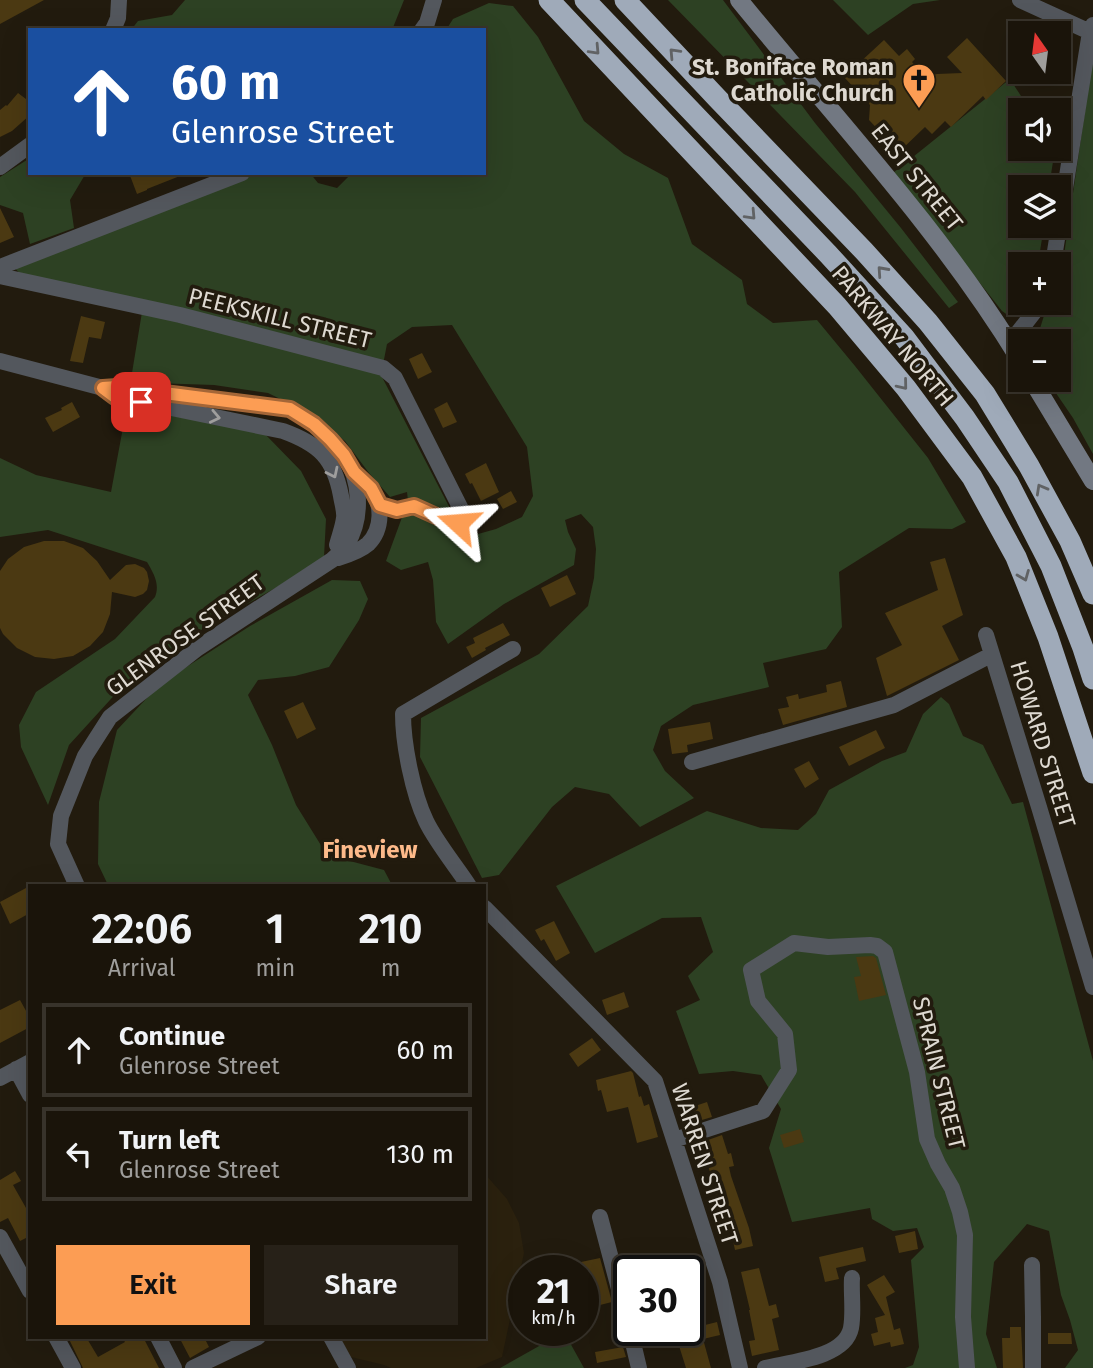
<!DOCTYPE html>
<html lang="en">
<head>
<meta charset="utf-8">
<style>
	:root { --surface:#1a140a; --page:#272118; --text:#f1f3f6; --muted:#9f9e9c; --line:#38332b; --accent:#fc9d54 }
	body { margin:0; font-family:"Fira Sans",sans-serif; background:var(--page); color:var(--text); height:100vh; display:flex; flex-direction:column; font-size:26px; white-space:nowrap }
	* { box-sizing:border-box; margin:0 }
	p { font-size:23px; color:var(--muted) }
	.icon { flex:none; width:38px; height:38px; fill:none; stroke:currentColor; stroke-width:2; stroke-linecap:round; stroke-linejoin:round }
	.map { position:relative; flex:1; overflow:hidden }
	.sheet { position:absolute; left:28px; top:884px; width:458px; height:455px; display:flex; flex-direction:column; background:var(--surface); border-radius:0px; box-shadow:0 7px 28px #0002,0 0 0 2px var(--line) }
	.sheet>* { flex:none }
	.banner { position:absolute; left:28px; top:28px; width:458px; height:147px; border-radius:0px; box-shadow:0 7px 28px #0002,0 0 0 2px var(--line); background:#1a4fa0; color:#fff; overflow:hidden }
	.needle { width:46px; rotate:346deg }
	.fabs { position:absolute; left:1008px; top:21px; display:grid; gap:14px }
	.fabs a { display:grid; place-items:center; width:63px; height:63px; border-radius:0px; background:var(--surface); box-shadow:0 7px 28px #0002,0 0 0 2px var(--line); font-size:35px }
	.speed { position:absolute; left:508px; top:1255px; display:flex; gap:14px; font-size:35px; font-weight:700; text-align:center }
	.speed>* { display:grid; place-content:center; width:91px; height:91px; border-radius:50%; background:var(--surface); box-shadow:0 7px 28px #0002,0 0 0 2px var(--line); line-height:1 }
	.speed small { font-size:18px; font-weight:400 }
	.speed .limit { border:4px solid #111; border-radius:10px; background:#fff; color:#111 }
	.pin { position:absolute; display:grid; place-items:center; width:60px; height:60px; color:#fff; margin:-30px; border-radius:14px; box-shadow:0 4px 10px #0006 }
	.me { position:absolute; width:77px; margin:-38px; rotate:289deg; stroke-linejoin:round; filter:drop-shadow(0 0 5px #0008) }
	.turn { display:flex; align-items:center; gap:24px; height:147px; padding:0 28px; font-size:32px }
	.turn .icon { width:91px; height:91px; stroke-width:2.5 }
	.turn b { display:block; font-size:49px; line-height:60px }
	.eta { display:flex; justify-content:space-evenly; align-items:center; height:119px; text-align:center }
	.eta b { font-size:42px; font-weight:600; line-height:49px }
	.cta { display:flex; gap:14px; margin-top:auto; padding:14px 28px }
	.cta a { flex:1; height:80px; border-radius:0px; background:var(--accent); color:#111; font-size:28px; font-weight:600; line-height:80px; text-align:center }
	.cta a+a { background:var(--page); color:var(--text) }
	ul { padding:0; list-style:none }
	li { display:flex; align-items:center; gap:21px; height:94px; margin:0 14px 10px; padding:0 14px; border:4px solid var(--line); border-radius:0px }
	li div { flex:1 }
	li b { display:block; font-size:26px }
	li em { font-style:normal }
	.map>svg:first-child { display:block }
	.built { fill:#2b210e }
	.green { fill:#2d4123; fill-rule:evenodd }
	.building { fill:#4b3912 }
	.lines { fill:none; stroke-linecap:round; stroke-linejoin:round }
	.street { stroke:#53575d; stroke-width:16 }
	.secondary { stroke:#727882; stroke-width:18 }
	.highway { stroke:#9faab9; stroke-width:21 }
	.oneway { stroke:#606264 }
	.oneway2 { stroke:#9f9e9d }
	.route-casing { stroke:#a46637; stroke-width:18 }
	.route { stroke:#fc9d54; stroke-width:12 }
	.labels { text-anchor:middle; stroke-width:7; stroke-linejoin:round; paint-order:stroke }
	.poi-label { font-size:23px; font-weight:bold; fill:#ded9d1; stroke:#221b0e; text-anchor:end }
	.street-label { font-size:23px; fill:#ded9d1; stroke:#221b0e }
	.neighbourhood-label { font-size:24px; font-weight:bold; fill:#fdba8a; stroke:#221b0e }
</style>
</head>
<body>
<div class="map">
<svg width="1093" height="1368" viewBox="0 0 1093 1368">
	<rect width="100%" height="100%" fill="#221b0e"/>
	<path class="built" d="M485,1174l22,25 12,24 5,30 -22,104 -26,11h-85l-7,-3 -37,-9 -10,-19h148z"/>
	<path class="green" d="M185,0h219l-12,30h-261l7,-9 34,-6z
		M668,0h55l92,123 86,105 57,74 -9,6 -94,-116z
		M833,0h107l-27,4 -45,31z
		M489,3l24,3 25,31 46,84 40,33 44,24 24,66 50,36 5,24 26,19 44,-3 38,46 73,92 38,64 -14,7 -43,-1 -70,44 3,55 -16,22 -63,14 6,24 -76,18 -32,21 -8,24 12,21 29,27 -54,29 -31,-33 -34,-7 -23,20 -53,68 -17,3 -62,-121 1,-39 118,-64 49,-48 6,-28 2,-29 -3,-22 -12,-13 -16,6 3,12 8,17 -2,16 -70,39 -56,40 -12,-22 -3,-42 -5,-18 -27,8 -15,-9 22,-60 -1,-9 -17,5 -21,-24 -24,-32 -34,-27 -43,-21 -54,-8 -61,-2 -22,-4 12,-73 -120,-29 -10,-11 239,-93h58l8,10 19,5 15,-15h133v-143h-39l7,-11zM452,325l75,122 6,49 -11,21 -26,12 -18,5 -21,-12 -76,-147 6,-31 25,-17z
		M1093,56v398l-20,-36 -26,-38h12v-39h-23l12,-38h11v-32l5,-16z
		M1010,79l20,31h-10v39h35l-6,38h-29v39h24l-6,38h-18v39h7l-5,10 -6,4 -7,-1 -7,-5 -109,-138z
		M30,158v15h56l-16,27 4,28 -44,16 -7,-31 -23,-8v-28z
		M127,406l138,28 36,37 25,48 -2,38 -45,29 -78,44 -81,59 -51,56 -21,60 -27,-58 -2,-22 17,-33 79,-53 40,-42c5,-13 -1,-23 -8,-35l-99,-32 -48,7v-79l36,17 75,17z
		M332,580l28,1 8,18 -9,21 -30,47 -34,9 -37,4 -10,15 24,50 24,60 31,50 57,15 8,15h-284l-10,-21 1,-62 18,-72 43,-46 90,-58z
		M941,697l8,7 14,32 20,9 29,59 11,-2 70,259v307h-28l13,-18 -8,-30 -9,-25 -12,-64 -22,-7 -33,38 -8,72 11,34h-92l8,-3 6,-18 -8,-87 13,-13 -7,-19 -24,3 -21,-12 -2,-11 -78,14 -23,-74 12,-39 -20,-34 -28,-4 -34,3 -23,-63 24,-11 -12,-24 25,-24 -12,-35 -39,1 -67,35 -39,-67 151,-75 54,17 37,2 18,-16 13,-24 53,-29 24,-9 17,-38z
		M564,1332l20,36h-84z"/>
	<path class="building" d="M0,0h44l-44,24z
		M967,38l39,43 -20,19 -3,-4 -32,31 -6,-6 -13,13 -7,-7 -26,25 -30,-32 1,-15 -26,-28 40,-37 15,16 8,-7 8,10 -3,3 13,15 12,-3 25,-1 -15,-16z
		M18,93l12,9v13l-18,16 -12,6v-27l6,-5 1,1z
		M129,173h56v1l-38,15v1l-10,4z
		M0,208l14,29 -14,6z
		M81,316l24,6 -4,17 -12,-2 -6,26 -13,-2z
		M422,353l10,19 -14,7 -9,-20z
		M72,402l8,15 -27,15 -8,-14 17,-8 -1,-2z
		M447,402l10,20 -14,6 -9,-19z
		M486,463l13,29 -18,9 -9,-18 -2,1 -5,-10z
		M511,491l6,11 -14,7 -6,-10z
		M44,541h20l19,7 14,13 13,19 16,-15 9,-1 9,4 3,4 2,9 -2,9 -4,4 -8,3 -23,-5 -2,22 -7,18 -13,14 -17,10 -19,3 -19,-2 -18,-9 -14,-14 -3,-6v-57l8,-12 16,-12z
		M945,558l18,57 -21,11 17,34 -72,36 -11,-38 26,-13 -17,-32 53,-23 -8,-28z
		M567,575l9,19 -26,13 -9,-19z
		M503,623l7,12 -25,13 1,2 -14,8 -6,-11 9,-4 -2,-5z
		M841,681l6,26 -64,18 -5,-16 11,-2 -3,-10 12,-3 1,5 28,-7 -1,-7z
		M303,702l13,27 -19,10 -13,-28z
		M710,722l3,17 -26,6 1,7 -16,2 -4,-25z
		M876,730l9,18 -36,18 -10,-19z
		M809,761l10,18 -14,9 -11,-19z
		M26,888l4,7v18l-20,11 -10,-22z
		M554,921l16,32 -14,8 -12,-22 -3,2 -6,-11z
		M873,956l3,2 10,37 -27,6 -5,-24 7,-1 -5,-19z
		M624,992l5,15 -22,8 -5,-15z
		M20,1000l10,18v9l-30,16v-33z
		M592,1038l9,12 -23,17 -9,-13z
		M631,1071l2,2 6,24 2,-1 3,10 5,-2 9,33 -21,6 -9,-36 -21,5 -6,-22 -3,1 -2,-11z
		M707,1102l5,15 -27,8 -5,-14z
		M800,1129l4,13 -20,6 -4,-13z
		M722,1135l6,19 3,-1 3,13 -5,1 2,9 18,52 4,18 -18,4 -5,-23 -3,1 -12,-33 3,-1 -7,-22h-1l-5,-15 -6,2 -5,-14z
		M15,1171l6,10 -8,4 17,30v21l-10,5 -12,-23 -8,4v-42z
		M915,1231l3,18 -19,4 -4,-17z
		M863,1247l3,14 -30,7 3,11 -14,3 -6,-25z
		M646,1256l4,14h-22v13l-5,-21z
		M600,1258l12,44 -20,5 -11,-45z
		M759,1268l10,38 7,-2 3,13 -7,2 7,31 -27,6 -3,-15 6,-1 -6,-30h1l-9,-38z
		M688,1270h4l13,55 12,-3 3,13 -17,4 8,29h-25l-11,-35 13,-3z
		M884,1275l11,17 -9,5 8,33 6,-2 4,16 -13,3 -1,-5 -16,4 -3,-12 7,-2 -3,-14 10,-3 -18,-30z
		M1010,1327h11l2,41h-20l-1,-30h8z
		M1048,1333h23l1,11h-24z
		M68,1337h18l12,20 27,-15 -3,-5h21l16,31h-76z
		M179,1337h25l5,10 -19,11z
		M623,1347l3,10 -29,6 -2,-11z"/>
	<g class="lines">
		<path class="street" d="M1020,0l70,32
			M113,30l5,-12 1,-18
			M422,30l5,-7 7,-23
			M0,167l30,-22
			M1053,264l37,-232 3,-7
			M0,267l242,-94
			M0,276l180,39 203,53 12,10 69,137c-2,6 -5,8 -12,8l-38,-17 -17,4 -17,-6
			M1010,343l31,-40
			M0,361l103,27 14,-1 173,22c20,13 41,26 54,46 17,25 19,63 3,89 -3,6 -10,11 -15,16l-134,88 -88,69 -25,39 -24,60 -3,28 19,42
			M113,396l170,35c36,13 51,27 58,65 1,7 4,16 3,22 -1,9 -5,19 -7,27
			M338,558c10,-3 22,-7 30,-14 15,-15 15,-41 2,-56 -5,-6 -11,-11 -16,-16
			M986,635l53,172 54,180
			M692,762l202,-57 97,-50
			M469,886c-13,-20 -33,-44 -43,-65 -13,-27 -23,-77 -23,-107l110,-65
			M485,908l170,173 65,201 20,86
			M16,1069l14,26
			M0,1078l30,-16
			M674,1140l89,-29 26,-41 -4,-36 -27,-33 -7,-31 43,-27 34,4 42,-2 7,1 8,6 32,120 10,67 11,25 14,24 8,24 5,23 -2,82 4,51
			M600,1217l28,106
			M0,1237l30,54
			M1032,1265l1,52v51
			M630,1330l9,38
			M56,1337l17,31
			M158,1337l16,31
			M331,1337l17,31
			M193,1368l65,-31
			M765,1368c25,-6 80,-10 86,-40 3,-16 0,-34 1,-50"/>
		<path class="secondary" d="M739,0c96,118 201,229 281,360
			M1032,380l61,101"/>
		<path class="highway" d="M549,0l288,306 69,82 66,89 44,80 32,80 45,136
			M585,0l243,254 76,83 61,81 43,64 43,84 32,82 10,31
			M625,0l92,98 147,153 64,71 57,72 44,72 41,75 23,53"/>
	</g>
	<defs><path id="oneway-chevron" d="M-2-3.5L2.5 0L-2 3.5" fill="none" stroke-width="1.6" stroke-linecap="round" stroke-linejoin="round" transform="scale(1.75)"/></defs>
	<g class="oneway">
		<use href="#oneway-chevron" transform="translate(595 50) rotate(47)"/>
		<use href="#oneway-chevron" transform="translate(674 53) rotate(-133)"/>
		<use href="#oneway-chevron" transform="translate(751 215) rotate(47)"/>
		<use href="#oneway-chevron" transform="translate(882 271) rotate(-132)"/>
		<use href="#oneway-chevron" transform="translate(903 385) rotate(51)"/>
		<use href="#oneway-chevron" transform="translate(1041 489) rotate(-119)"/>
		<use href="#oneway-chevron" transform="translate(1024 576) rotate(68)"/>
	</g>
	<g class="oneway2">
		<use href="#oneway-chevron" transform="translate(215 417) rotate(12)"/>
		<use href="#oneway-chevron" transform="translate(333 473) rotate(64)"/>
	</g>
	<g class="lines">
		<defs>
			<path id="route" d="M141,402l-26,-5 -12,-9 14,-1 173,22 24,15 16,15 14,16 10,17 17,16 9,17 17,5 17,-4 31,14 13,3"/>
		</defs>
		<use href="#route" class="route-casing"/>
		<use href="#route" class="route"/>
	</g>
	<defs>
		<symbol id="church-pin" viewBox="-11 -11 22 30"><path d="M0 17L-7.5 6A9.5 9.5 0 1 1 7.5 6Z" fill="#fc9d54" stroke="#221b0e"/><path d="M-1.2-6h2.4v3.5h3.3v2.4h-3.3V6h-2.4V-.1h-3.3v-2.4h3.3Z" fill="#111"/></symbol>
	</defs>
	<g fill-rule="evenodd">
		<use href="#church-pin" x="900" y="61" width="38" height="52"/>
	</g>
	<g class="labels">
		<g class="poi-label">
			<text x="894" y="75">St. Boniface Roman<tspan x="894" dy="26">Catholic Church</tspan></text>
		</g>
		<g class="street-label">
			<text transform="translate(917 177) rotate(51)" y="8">EAST STREET</text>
			<text transform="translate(280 318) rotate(14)" y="8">PEEKSKILL STREET</text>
			<text transform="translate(893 336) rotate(50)" y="8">PARKWAY NORTH</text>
			<text transform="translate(185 635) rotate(-36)" y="8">GLENROSE STREET</text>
			<text transform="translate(1043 744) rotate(73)" y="8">HOWARD STREET</text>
			<text transform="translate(939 1073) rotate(76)" y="8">SPRAIN STREET</text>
			<text transform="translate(705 1164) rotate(72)" y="8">WARREN STREET</text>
		</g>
		<g class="neighbourhood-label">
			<text x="370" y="858">Fineview</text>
		</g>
	</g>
</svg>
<div class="fabs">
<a><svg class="needle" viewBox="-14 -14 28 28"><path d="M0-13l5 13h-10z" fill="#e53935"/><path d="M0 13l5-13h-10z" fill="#9f9e9c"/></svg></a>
<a><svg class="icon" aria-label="sound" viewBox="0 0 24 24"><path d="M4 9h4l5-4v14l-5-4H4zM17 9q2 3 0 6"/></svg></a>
<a><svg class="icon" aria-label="layers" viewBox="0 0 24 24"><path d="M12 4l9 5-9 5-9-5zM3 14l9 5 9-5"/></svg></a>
<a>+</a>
<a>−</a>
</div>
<div class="speed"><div>21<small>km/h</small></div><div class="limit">30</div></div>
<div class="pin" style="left:141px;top:402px;background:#d93025"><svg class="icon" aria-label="arrive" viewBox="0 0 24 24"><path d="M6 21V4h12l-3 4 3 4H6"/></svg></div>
<svg class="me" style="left:458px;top:523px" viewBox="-20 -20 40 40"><path d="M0-17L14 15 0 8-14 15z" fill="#fc9d54" stroke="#fff" stroke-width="4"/></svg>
<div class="banner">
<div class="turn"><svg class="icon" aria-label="ahead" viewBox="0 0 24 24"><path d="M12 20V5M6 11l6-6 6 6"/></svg><div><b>60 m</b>Glenrose Street</div></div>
</div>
<section class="sheet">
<div class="eta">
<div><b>22:06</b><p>Arrival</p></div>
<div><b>1</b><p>min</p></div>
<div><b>210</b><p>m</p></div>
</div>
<ul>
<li><svg class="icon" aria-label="ahead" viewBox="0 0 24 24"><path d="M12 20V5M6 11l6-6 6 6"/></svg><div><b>Continue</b><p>Glenrose Street</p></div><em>60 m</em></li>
<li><svg class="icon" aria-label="left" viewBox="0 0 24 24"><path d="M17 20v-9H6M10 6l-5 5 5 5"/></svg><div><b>Turn left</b><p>Glenrose Street</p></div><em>130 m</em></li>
</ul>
<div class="cta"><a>Exit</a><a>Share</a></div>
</section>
</div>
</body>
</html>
